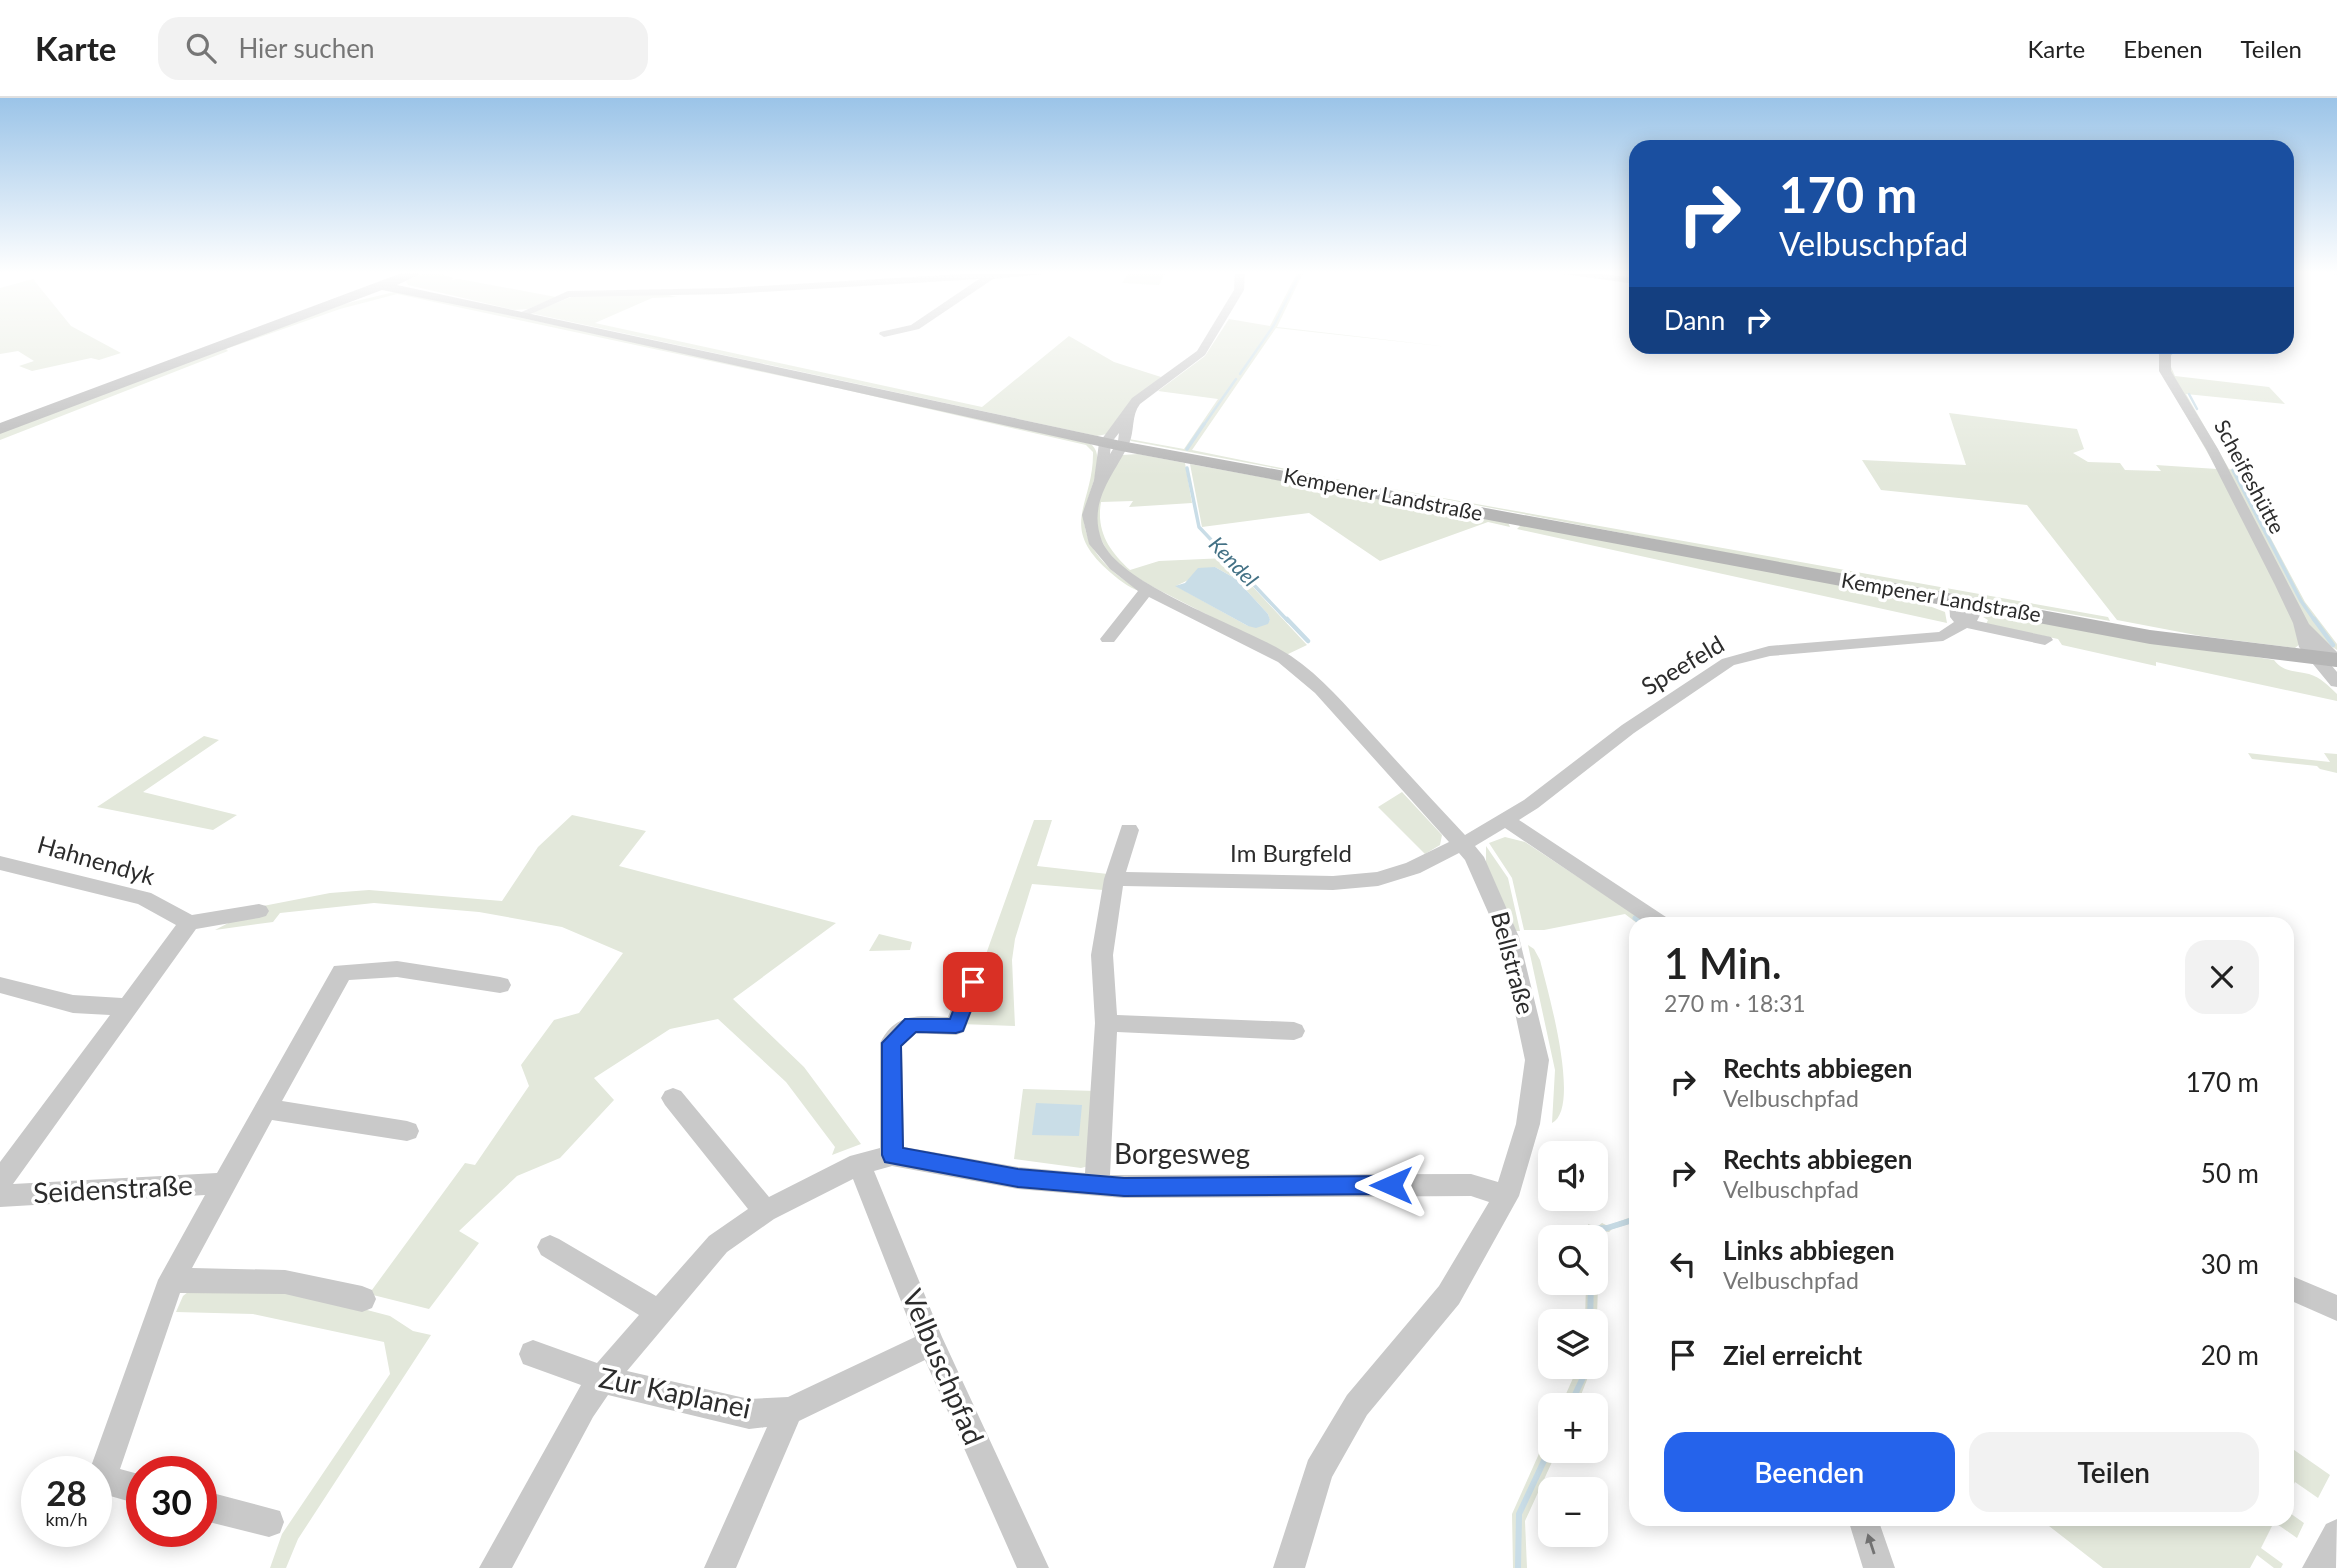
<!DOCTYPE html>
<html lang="de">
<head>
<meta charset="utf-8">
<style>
	:root { --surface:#fff; --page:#f2f2f2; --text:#222; --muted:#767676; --line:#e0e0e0; --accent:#2563eb }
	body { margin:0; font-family:Lato,sans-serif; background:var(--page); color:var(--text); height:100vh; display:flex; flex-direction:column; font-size:26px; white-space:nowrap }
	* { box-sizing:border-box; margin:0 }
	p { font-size:23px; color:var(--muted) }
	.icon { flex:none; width:38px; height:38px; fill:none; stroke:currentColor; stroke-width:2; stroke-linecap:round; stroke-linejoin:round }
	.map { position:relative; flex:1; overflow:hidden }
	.details { position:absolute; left:1629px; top:819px; width:665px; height:609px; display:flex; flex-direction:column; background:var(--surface); border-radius:21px; box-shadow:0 4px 18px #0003 }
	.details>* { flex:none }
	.banner { position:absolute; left:1629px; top:42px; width:665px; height:214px; border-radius:21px; box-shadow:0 4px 18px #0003; background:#1a4fa0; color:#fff; overflow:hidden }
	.tools { position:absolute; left:1538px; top:1043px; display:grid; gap:14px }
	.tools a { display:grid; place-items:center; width:70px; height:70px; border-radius:14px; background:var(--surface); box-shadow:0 4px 18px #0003; font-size:35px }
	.speed { position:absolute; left:21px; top:1358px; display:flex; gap:14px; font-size:35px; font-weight:700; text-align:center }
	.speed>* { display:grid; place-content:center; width:91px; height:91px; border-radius:50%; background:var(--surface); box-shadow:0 4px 18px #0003; line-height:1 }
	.speed small { font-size:18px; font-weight:400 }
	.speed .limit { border:10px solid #d22; background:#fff; color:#111 }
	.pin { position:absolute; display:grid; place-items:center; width:60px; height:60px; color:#fff; margin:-30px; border-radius:14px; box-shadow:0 4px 10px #0006 }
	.me { position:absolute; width:77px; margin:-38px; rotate:270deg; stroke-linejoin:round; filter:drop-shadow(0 0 5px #0008) }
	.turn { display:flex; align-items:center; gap:24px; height:147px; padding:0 35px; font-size:32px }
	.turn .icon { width:91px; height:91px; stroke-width:2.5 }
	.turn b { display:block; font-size:49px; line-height:60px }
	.then { display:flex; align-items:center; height:66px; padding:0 35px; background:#0003; gap:14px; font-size:26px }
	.round { display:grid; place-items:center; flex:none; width:74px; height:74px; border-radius:21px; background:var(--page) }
	.overview { display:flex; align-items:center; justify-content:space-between; height:119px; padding:0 35px }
	h1 { font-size:42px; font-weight:600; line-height:52px }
	.button { display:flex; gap:14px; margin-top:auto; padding:14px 35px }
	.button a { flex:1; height:80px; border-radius:21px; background:var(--accent); color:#fff; font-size:28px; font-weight:600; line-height:80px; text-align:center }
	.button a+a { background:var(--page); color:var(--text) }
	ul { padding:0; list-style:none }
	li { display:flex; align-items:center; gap:21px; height:91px; padding:0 35px }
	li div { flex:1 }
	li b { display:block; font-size:26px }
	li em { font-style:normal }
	header { display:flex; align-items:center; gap:42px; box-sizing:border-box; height:98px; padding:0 35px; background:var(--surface); border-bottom:2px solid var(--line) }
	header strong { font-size:33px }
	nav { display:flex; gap:38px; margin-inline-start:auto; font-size:24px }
	.search { width:490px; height:63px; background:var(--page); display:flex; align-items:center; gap:18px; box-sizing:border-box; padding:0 24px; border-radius:21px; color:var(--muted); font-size:26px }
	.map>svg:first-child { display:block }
	.green { fill:#e3e8db; fill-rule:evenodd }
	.water { fill:#c9dde7 }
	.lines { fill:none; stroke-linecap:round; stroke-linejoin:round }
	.stream-far4 { stroke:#c9dde7; stroke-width:2.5 }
	.stream-far3 { stroke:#c9dde7; stroke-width:3.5 }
	.stream-far2 { stroke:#c9dde7; stroke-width:4.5 }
	.stream-far1 { stroke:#c9dde7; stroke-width:5 }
	.stream { stroke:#c9dde7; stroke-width:6 }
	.street { fill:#c9c9c9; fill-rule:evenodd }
	.secondary { fill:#b6b6b6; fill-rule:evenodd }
	.oneway { fill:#737373 }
	.route { fill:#2563eb; stroke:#184099; stroke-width:2 }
	.labels { text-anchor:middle; stroke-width:7; stroke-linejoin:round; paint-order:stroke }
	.far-street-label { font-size:21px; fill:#2c2c2c; stroke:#fff }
	.far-water-label { font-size:21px; font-style:italic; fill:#437185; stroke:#fff }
	.street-label { font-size:24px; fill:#2c2c2c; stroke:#fff }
	.near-street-label { font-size:28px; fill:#2c2c2c; stroke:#fff }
</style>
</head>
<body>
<header>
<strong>Karte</strong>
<div class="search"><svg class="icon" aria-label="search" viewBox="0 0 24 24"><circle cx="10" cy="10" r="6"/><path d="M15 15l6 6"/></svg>Hier suchen</div>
<nav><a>Karte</a><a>Ebenen</a><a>Teilen</a></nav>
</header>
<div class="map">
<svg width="2337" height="1470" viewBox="0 0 2337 1470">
	<rect width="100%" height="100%" fill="#fff"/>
	<path class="green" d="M429,173l25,7 -3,2 8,-1 97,18 -28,12 -14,1 -106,-25 -2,-4z
		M1130,173h36l-7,14 -37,-2z
		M1298,173h6l-27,56 172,20 -173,-19 -84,122 188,38 -249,-47 -2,-2 55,10 34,-50 -60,-8 47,-35 24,-37 41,7z
		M33,181l38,47 50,27 -22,7 -8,-2 -59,13 -13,-5 15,-5 -16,-10 -18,3v-66z
		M394,194h7l435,93 1,3 -440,-94 -57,15 -114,40 2,2 -228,89v-9l344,-127z
		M659,195l18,4 -25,1 -57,25 387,84 87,-71 45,26 47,15 -54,57 -10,2 -567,-123 44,-17z
		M2158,249h16l-1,7h-3l1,13 4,9 94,11 16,17 -99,-10 43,75 6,2 70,131 32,42v6l-6,-4 -31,-2 -5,4 -94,-12 -84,-16 -90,-115 -146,-15 -19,-30 104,5 -17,-52 128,16 7,20 -11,4 15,9 32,1 5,7 36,1 -5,-6 61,4 -56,-97z
		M849,290l242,56c18,16 -7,53 -7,74 1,35 32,59 60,74 -10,-1 -24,-11 -33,-19 -55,-47 -17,-67 -18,-121l-7,-7 -244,-56z
		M1138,356l47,9 7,40 -63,4 4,-6 -32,1c-5,29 8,49 29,68l29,-9 67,-3 81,87 -21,10 -131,-67 -29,-17 -19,-20 -9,-18 -3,-23 21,-51 6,-4zM1215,469l21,12 32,35 2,7 -22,5 -72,-40z
		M1190,366l318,58 2,5 -22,-5 -108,39 -71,-48 -107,14z
		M1387,390l721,129 2,4 -347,-61z
		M1521,427l402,75 1,4 21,8 2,11 -430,-94z
		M1997,517l277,45c10,13 21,10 35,14 11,3 20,12 28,20v7l-181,-39v4l-94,-21 -4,-6 -72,-15 2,-4 -5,-3z
		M204,638l15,4 -76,52 94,23 -24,15 -116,-23z
		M2248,655l82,9 -6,-9 13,1v19l-17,-4 -3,-3 -65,-7z
		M1402,694l40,43 -2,10 -15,9 -47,-47z
		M572,717l74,16 -27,35 217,57 -103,76 71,68 57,77 -29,11 3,-8 -49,-65 -68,-63 -48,10 -76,49 20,22 -54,58 -43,18 -58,55 20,12 -50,66 -60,-15 96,-131 10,2 54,-79 -8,-21 33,-45 25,-7 44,-60 -61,-26 -83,-15 -105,-9 -94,10 -7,9 -58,8 21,-11 1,-8 93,-18 39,-3 133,11 36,-54z
		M1034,722h18l-15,46 71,8 -5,16 -71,-6 -17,55 -3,21 3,66 -54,-2z
		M1505,739l20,5 124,82h-11l-13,-10 -81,16h-20l-12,-52 -23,-35z
		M1486,748l22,32 12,53h-6l-28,-65z
		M879,836l33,8 -2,8 -41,1z
		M1528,847l6,4 6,11c7,28 42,148 12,163l3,-53z
		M1023,991l74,2 -8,75 -8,2 -67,-9z
		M1636,1117v7l-24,7 -3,3 -9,-1 -4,112v-22h-11l1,-38h10v-46h-8v-13l9,3 5,-4 6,3z
		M283,1190l107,28 23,15 18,4 -133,204 -12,29h-16l12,-34 108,-160 -6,-32 -131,-28 -77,-2 7,-16 5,-4z
		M1578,1269h14l-15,38h-16z
		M1550,1331v22h7l-32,70 2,47h-14l-1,-54z
		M2287,1347l43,30 -12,23 -23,-16 -8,16z
		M2287,1413l17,12 -7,15 -23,-16 -13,26 22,16 -2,4h-7l-17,-13 -7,13h-147l-63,-49h247z"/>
	<path class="water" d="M1215,469l21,12 32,35 2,6 -2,4 -12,4 -8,-2 -73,-40 10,-3 13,-15z
		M1036,1005l46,2 -3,31 -47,-1z"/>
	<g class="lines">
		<path class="stream-far4" d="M2171,256l1,-8
			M1240,276l34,-49 27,-54
			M2189,296l8,15
			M1203,328l33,-47"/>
		<path class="stream-far3" d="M1187,351l17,-25
			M1187,370l12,59 89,94
			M2233,372l68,131 14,20"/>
		<path class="stream-far2" d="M1287,521l21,22
			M2314,521l19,26"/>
		<path class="stream-far1" d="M1635,820l8,6"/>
		<path class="stream" d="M1592,1139v-8l15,-1 29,-9
			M1590,1223l1,-38
			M1570,1307l18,-38
			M1518,1470l1,-54 31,-66"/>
		<path class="street" d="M1012,173h64l-83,8 -74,50 -35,8 -5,-3 1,-2 31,-7 68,-46 -251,15 -158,3 -44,19 -9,-2 51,-23 160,-3z
			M1235,173h10l-1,19 -39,65 -65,49c-9,12 -5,26 -11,40 -16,32 -42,59 -27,97 19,46 146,86 189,115 31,21 55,50 80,77 31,34 62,68 94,102l59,-35 98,-75 100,-66 47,-13 170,-14 15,-10 -4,-5 -1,-16 8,-5 8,5 1,13 6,-12h10l3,3 -8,16 74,16 2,3 -8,5 -78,-17 -24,13 -173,15 -36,9 -100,68 -96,75 -19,12 150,99 3,5h-25l-142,-96 -30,18 9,11 35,80 30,123 -9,64 -21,72 -60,108 -92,111 -35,62 -27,91h-32l35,-108 39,-65 92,-109 50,-84 -18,-6 -348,2 -105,-9 -126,-23 -18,5 68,166 107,231h-32l-92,-208 -126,61 -63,147h-32l63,-141 -18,2 -141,-34 -15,22 -81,151h-33l102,-183 -58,-21 -4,-10 4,-10 10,-4 64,23 42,-48 -98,-60 -4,-8 4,-8 9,-4 9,4 97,57 53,-60 39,-27 -83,-104 -4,-7 4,-7 8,-3 8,3 88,106 81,-41 30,-8v-105c16,-31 38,-27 68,-26l22,-57 3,-6 8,-2 8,2 3,6 -28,72 -8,3 -40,-2 -14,13 2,101 114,20 67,6 10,-150 -4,-68 13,-76 18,-54h14l3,5 -13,42 207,4 44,-4 29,-9 43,-21 -134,-149 -37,-31 -129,-65 -35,45h-12l-2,-3 38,-48 -28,-22 -21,-25 -7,-29 12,-35 5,-37 33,-45 65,-47 37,-61zM1119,335l-1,8 -8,13 1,-11zM1459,755l6,7 34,77 26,123 -9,64 -18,58 -27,-8 -361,1 7,-143 177,8 8,-3 3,-6 -3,-6 -8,-3 -177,-7 -4,-60 10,-69 210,4 45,-4 42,-13zM853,1081l62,158 -127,60 -39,2 -122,-28 100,-119 47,-33z
			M1542,173h35l59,7v6z
			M2324,173h13v4l-11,-2z
			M2138,248h33v25l47,78 91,175 28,28v15l-5,-1 5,6v15l-6,-1 -32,-39 -6,-24 -18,-38 -69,-136 -47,-78v-19z
			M0,758l151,37 41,22 67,-11 7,2 3,5 -3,5 -7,2 -63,11 -183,255 204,-11 117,-207 63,-5 103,16 8,2 3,6 -3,6 -8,2 -103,-16 -48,3 -67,121 125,20 9,3 3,7 -3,7 -9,3 -135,-21 -80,148 93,2 77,16 10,4 4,9 -4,9 -10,4 -77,-18 -105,-1 -60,176 22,6v30l-46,-13v-20h-7l69,-192 47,-85 -205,12v-45l110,-147 -37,-2 -73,-20v-16l73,18 49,3 54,-73 -38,-21 -138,-34z
			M2287,1176l50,21v26l-50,-22z
			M201,1392l79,21 4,11 -4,11 -11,4 -68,-17z
			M1848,1421h30l17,49h-32z
			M2337,1421l-1,49h-34l24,-44z"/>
		<path class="secondary" d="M407,173h20l-30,14 724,156 1029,189 187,23v14l-187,-23 -1029,-193 -599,-133 -140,-28 -382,144v-11z"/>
	</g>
	<defs><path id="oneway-solid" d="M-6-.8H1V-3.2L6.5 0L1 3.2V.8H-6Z" transform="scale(1.75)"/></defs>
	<use class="oneway" href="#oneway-solid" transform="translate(1871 1446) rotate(-108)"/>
	<linearGradient id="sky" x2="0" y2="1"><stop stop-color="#9bc4e8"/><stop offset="0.46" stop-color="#fff"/><stop offset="1" stop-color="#fff" stop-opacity="0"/></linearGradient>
	<rect width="2337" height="379" fill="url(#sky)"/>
	<path class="route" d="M973,877l6,2 3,5 -19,49 -7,2 -40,-1 -15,14 2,102 115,21 106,9 267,-2 7,3 3,6 -3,7 -7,2 -267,2 -106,-9 -133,-25 -3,-7v-112l23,-24h45l14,-37 2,-5z"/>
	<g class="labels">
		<g class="far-street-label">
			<text transform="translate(2249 379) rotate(62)" y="7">Scheifeshütte</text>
			<text transform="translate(1383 397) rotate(11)" y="7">Kempener Landstraße</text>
			<text transform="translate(1941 500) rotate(10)" y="7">Kempener Landstraße</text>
		</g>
		<g class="far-water-label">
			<text transform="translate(1233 464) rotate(46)" y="7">Kendel</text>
		</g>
		<g class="street-label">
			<text transform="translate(1683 568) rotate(-31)" y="8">Speefeld</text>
			<text x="1291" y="764">Im Burgfeld</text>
			<text transform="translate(96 763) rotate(16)" y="8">Hahnendyk</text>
			<text transform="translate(1512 865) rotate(75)" y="8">Bellstraße</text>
		</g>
		<g class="near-street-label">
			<text x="1182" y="1066">Borgesweg</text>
			<text transform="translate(113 1091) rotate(-3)" y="10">Seidenstraße</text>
			<text transform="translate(943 1269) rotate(67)" y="10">Velbuschpfad</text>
			<text transform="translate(675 1295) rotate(12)" y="10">Zur Kaplanei</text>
		</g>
	</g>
</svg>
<div class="tools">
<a><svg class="icon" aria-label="sound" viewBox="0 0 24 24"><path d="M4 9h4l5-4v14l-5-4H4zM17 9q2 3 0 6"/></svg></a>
<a><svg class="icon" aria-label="search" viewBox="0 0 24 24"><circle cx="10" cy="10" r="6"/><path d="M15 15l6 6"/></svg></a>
<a><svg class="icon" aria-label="layers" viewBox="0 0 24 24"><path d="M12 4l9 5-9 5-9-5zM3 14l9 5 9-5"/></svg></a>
<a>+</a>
<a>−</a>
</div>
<div class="speed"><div>28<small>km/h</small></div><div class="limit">30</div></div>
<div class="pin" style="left:973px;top:884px;background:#d93025"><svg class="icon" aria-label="arrive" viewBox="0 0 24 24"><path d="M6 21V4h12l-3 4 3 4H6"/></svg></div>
<svg class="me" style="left:1391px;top:1087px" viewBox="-20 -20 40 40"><path d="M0-17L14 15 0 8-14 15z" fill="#2563eb" stroke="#fff" stroke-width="4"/></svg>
<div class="banner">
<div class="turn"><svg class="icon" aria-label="right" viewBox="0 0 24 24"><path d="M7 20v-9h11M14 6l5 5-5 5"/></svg><div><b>170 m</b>Velbuschpfad</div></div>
<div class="then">Dann<svg class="icon" aria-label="right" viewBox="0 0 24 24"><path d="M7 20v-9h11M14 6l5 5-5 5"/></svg></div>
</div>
<section class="details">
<div class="overview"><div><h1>1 Min.</h1><p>270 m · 18:31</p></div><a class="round"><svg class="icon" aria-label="close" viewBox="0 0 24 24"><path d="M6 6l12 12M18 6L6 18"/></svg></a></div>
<ul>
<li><svg class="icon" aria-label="right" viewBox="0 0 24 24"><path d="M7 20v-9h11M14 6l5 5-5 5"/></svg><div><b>Rechts abbiegen</b><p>Velbuschpfad</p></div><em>170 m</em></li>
<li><svg class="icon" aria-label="right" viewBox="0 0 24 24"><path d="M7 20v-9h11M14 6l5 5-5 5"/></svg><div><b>Rechts abbiegen</b><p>Velbuschpfad</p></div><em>50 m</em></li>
<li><svg class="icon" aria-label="left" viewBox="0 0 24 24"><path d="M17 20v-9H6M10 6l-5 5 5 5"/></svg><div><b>Links abbiegen</b><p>Velbuschpfad</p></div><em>30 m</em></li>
<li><svg class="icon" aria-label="arrive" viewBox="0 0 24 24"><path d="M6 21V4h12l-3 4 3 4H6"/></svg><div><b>Ziel erreicht</b></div><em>20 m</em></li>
</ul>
<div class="button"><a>Beenden</a><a>Teilen</a></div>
</section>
</div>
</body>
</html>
